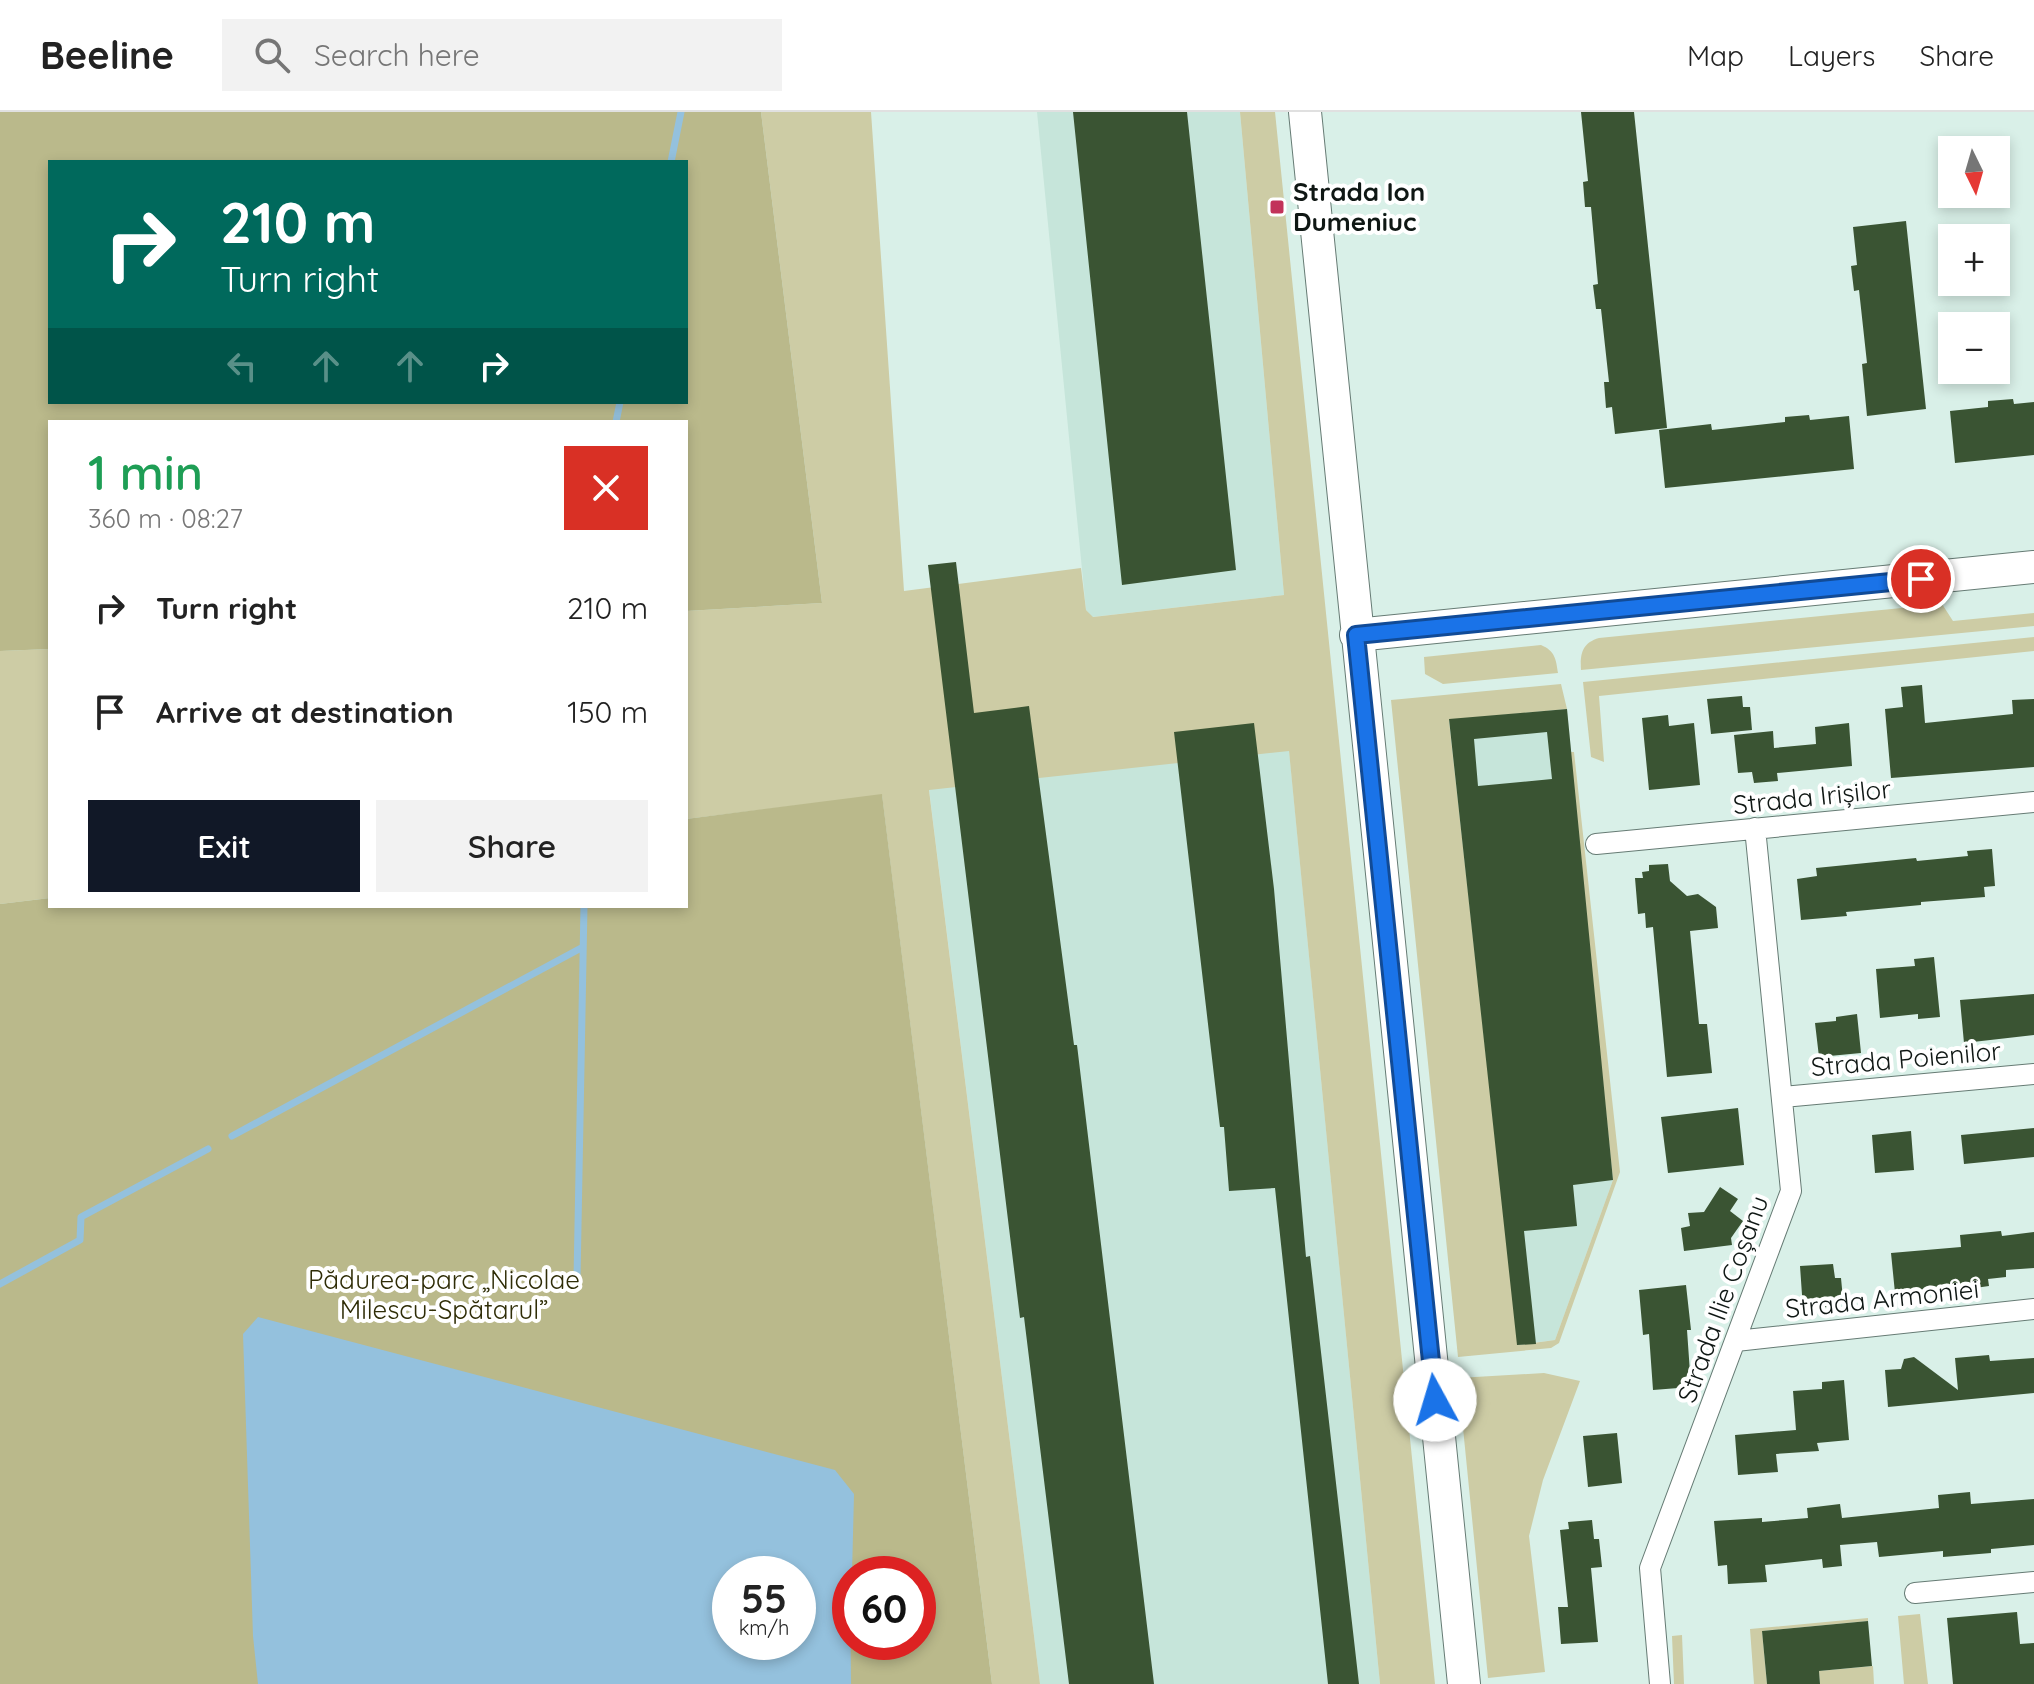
<!DOCTYPE html>
<html lang="en">
<head>
<meta charset="utf-8">
<style>
	:root { --surface:#fff; --page:#f2f2f2; --text:#222; --muted:#767676; --line:#e0e0e0; --accent:#111827 }
	body { margin:0; font-family:Quicksand,sans-serif; background:var(--page); color:var(--text); height:100vh; display:flex; flex-direction:column; font-size:30px; white-space:nowrap }
	* { box-sizing:border-box; margin:0 }
	p { font-size:26px; color:var(--muted) }
	.icon { flex:none; width:44px; height:44px; fill:none; stroke:currentColor; stroke-width:2; stroke-linecap:round; stroke-linejoin:round }
	.map { position:relative; flex:1; overflow:hidden }
	.drawer { position:absolute; left:48px; top:308px; width:640px; height:488px; display:flex; flex-direction:column; background:var(--surface); border-radius:0px; box-shadow:0 4px 12px #0003 }
	.drawer>* { flex:none }
	.guide { position:absolute; left:48px; top:48px; width:640px; height:244px; border-radius:0px; box-shadow:0 4px 12px #0003; background:#00695c; color:#fff; overflow:hidden }
	.needle { width:52px; rotate:175deg }
	.buttons { position:absolute; left:1938px; top:24px; display:grid; gap:16px }
	.buttons a { display:grid; place-items:center; width:72px; height:72px; border-radius:0px; background:var(--surface); box-shadow:0 4px 12px #0003; font-size:40px }
	.speed { position:absolute; left:712px; top:1444px; display:flex; gap:16px; font-size:40px; font-weight:700; text-align:center }
	.speed>* { display:grid; place-content:center; width:104px; height:104px; border-radius:50%; background:var(--surface); box-shadow:0 4px 12px #0003; line-height:1 }
	.speed small { font-size:20px; font-weight:400 }
	.speed .limit { border:12px solid #d22; background:#fff; color:#111 }
	.pin { position:absolute; display:grid; place-items:center; width:68px; height:68px; color:#fff; margin:-34px; border:4px solid #fff; border-radius:50%; box-shadow:0 2px 8px #0007 }
	.me { position:absolute; width:88px; margin:-44px; rotate:354deg; stroke-linejoin:round; filter:drop-shadow(0 0 6px #0008) }
	.turn { display:flex; align-items:center; gap:28px; height:168px; padding:0 40px; font-size:36px }
	.turn .icon { width:104px; height:104px; stroke-width:2.5 }
	.turn b { display:block; font-size:56px; line-height:68px }
	.lanes { display:flex; align-items:center; height:76px; padding:0 40px; background:#0003; justify-content:center; gap:40px; direction:ltr }
	.lanes .off { opacity:.35 }
	.round { display:grid; place-items:center; flex:none; width:84px; height:84px; border-radius:0px; background:var(--page) }
	.summary { display:flex; align-items:center; justify-content:space-between; height:136px; padding:0 40px }
	h1 { font-size:48px; font-weight:600; line-height:60px; color:#1e9e55 }
	.button { display:flex; gap:16px; margin-top:auto; padding:16px 40px }
	.button a { flex:1; height:92px; border-radius:0px; background:var(--accent); color:#fff; font-size:32px; font-weight:600; line-height:92px; text-align:center }
	.button a+a { background:var(--page); color:var(--text) }
	ul { padding:0; list-style:none }
	li { display:flex; align-items:center; gap:24px; height:104px; padding:0 40px }
	li div { flex:1 }
	li b { display:block; font-size:30px }
	li em { font-style:normal }
	header { display:flex; align-items:center; gap:48px; box-sizing:border-box; height:112px; padding:0 40px; background:var(--surface); border-bottom:2px solid var(--line) }
	header strong { font-size:38px }
	nav { display:flex; gap:44px; margin-inline-start:auto; font-size:28px }
	.search { width:560px; height:72px; background:var(--page); display:flex; align-items:center; gap:20px; box-sizing:border-box; padding:0 28px; border-radius:0px; color:var(--muted); font-size:30px }
	.map>svg:first-child { display:block }
	.built { fill:#c6e5da }
	.green { fill:#cdcca5 }
	.forest { fill:#bab98b; fill-rule:evenodd }
	.water { fill:#94c1dd; fill-rule:evenodd }
	.lines { fill:none; stroke-linecap:round; stroke-linejoin:round }
	.stream { stroke:#94c1dd; stroke-width:7 }
	.building { fill:#3a5433; fill-rule:evenodd }
	.street-casing { stroke:#667b74; stroke-width:22 }
	.primary-casing { stroke:#667b74; stroke-width:34 }
	.street { stroke:#fff; stroke-width:20 }
	.primary { stroke:#fff; stroke-width:32 }
	.route-casing { stroke:#114b97; stroke-width:20 }
	.route { stroke:#1a73e8; stroke-width:14 }
	.poi-dot { fill:#c2335a; stroke:#fff; stroke-width:3 }
	.labels { text-anchor:middle; stroke-width:8; stroke-linejoin:round; paint-order:stroke }
	.poi-label { font-size:26px; font-weight:bold; fill:#0f1714; stroke:#fff; text-anchor:start }
	.street-label { font-size:26px; fill:#0f1714; stroke:#fff }
	.park-label { font-size:26px; fill:#2f2d07; stroke:#fff }
</style>
</head>
<body>
<header>
<strong>Beeline</strong>
<div class="search"><svg class="icon" aria-label="search" viewBox="0 0 24 24"><circle cx="10" cy="10" r="6"/><path d="M15 15l6 6"/></svg>Search here</div>
<nav><a>Map</a><a>Layers</a><a>Share</a></nav>
</header>
<div class="map">
<svg width="2034" height="1572" viewBox="0 0 2034 1572">
	<rect width="100%" height="100%" fill="#d9f0e8"/>
	<path class="built" d="M1037,0h203l44,483 -192,22 -6,-7z
		M1567,597l46,471 -58,160 -38,5 -68,-625z
		M1289,638l91,934h-340l-111,-895z"/>
	<path class="green" d="M761,0h110l33,479 177,-23 5,42 7,7 191,-22 -44,-483h35l160,1572h-55l-91,-933 -360,39 111,894h-48l-110,-889 -196,24v-208l136,-8z
		M1942,492l11,17 81,-8v13l-453,44c-1,-16 1,-27 18,-32z
		M2034,525v14l-435,45 5,66 -13,-5 -8,-75z
		M1541,533c14,6 15,14 17,28l-115,11 -18,-10 -1,-17z
		M50,537v249l-50,6v-253z
		M1561,572l6,25 -118,11 69,625 37,-5 58,-160 -44,-428h5l46,420 -61,171 -8,5 -93,9 -67,-657z
		M1544,1261l36,8 -37,99 -14,56 16,136 -57,6 -30,-300z
		M1920,1502l8,70h-24l-6,-68z
		M1868,1506v3l-106,10 5,53h-13l-4,-55z
		M1682,1523l2,49h-10l-2,-48z
		M1873,1554l1,18h-54l-1,-13z"/>
	<path class="forest" d="M0,0h761l61,491 -136,8v-189h-636v227l-50,2zM50,50h636v240h-636z
		M882,682l110,890h-992v-780l50,-6v8h636v-87zM730,1462h68v68h-68zM850,1462h68v68h-68z"/>
	<path class="water" d="M258,1205l577,153 19,24 -2,80h-2l1,110h-593l-5,-48 -10,-302zM730,1462h68v68h-68z"/>
	<g class="lines">
		<path class="stream" d="M671,50l10,-50
			M616,310l4,-20
			M232,1024l351,-189
			M577,1167l7,-373
			M0,1172l80,-44 1,-23 127,-68"/>
	</g>
	<path class="building" d="M1073,0h114l49,458 -114,15z
		M1581,0h53l33,316 -52,6 -3,-27 -6,1 -2,-26h5l-8,-73h-5l-3,-24 5,-1 -7,-77h-6l-2,-25 5,-1z
		M1906,109l20,188 -59,7 -5,-52 5,-1 -8,-73 -5,1 -3,-25 6,-1 -4,-38z
		M2013,287l1,5 20,-2v53l-79,8 -5,-52 38,-4v-6z
		M1809,303l1,5 39,-4 5,53 -189,19 -6,-58 52,-6 1,6 73,-8v-5z
		M956,450l18,151 55,-7 45,339h3l77,639h-85l-45,-367 -4,1 -92,-753z
		M1922,573l3,38 88,-9 -1,-14 22,-1v68l-143,11 -6,-69 18,-2 -2,-20z
		M1742,584l1,11h7l2,23 -41,4 -4,-35z
		M1567,597l46,471 -40,5 4,41 -53,5 12,113 -19,1 -68,-626zM1547,620l5,47 -74,7 -4,-47z
		M1668,603l1,11 25,-3 6,62 -51,5 -7,-72z
		M1254,611l20,166 32,368 4,-1 49,428h-31l-53,-496 -46,3 -5,-64h-4l-46,-395z
		M1849,611l3,43 -75,7 1,8 -24,2 -2,-11 -14,1 -4,-38 39,-4 1,17 42,-4 -1,-17z
		M1992,737l3,37 -11,1 1,10 -64,5v3l-75,7 1,4 -46,4 -4,-41 20,-3 -1,-8 100,-10 1,3 51,-5 -1,-5z
		M1668,752l2,17 17,15 11,-2 18,13 2,21 -28,3 9,93h8l5,49 -45,4 -14,-150 -7,1 -1,-15 -7,1 -3,-36h8l-1,-6 7,-1v-6z
		M1934,845l6,60 -22,2v-5l-38,4 -4,-49 39,-3 -1,-7z
		M2034,882v41l-70,8 -4,-43z
		M1857,902l4,39 -42,4 -4,-34 21,-2v-4z
		M1738,996l6,57 -76,8 -7,-56z
		M2034,1016v29l-70,7 -3,-29z
		M1911,1019l3,39 -39,3 -3,-38z
		M1720,1075l18,12 -8,12 13,10 -12,17 1,7 -48,6 -3,-23 9,-2 -2,-13 16,-1z
		M2001,1119l1,5 32,-4v36l-28,2v7l-18,2 1,7 -84,12v-6l-10,1 -4,-40 70,-6 -1,-12z
		M1833,1152l2,14h6l2,21 -16,1 1,7 -25,2 -3,-43z
		M1686,1173l5,45h-4l4,57 -38,3 -4,-56 -6,1 -4,-45z
		M1989,1243l1,6 44,-3v35l-146,14 -3,-37 16,-1 3,-10 10,-2 44,33 -3,-32z
		M1844,1268l5,60 -32,3 2,8 -43,3 2,18 -40,3 -3,-40 61,-5 -3,-39 29,-2v-7z
		M1617,1321l5,50 -34,4 -5,-51z
		M1970,1380l1,12 63,-5v46l-43,4v4l-48,4v-6l-64,6 -2,-15 -37,3 2,21 -19,2 -1,-9 -57,6 2,17 -39,2 -1,-19 -9,1 -4,-45 48,-3v4l46,-4 -1,-10 33,-4 2,14 97,-10 -1,-13z
		M1592,1408l2,19h5l3,28 -11,1 7,74 -37,2 -3,-37h10l-8,-77 9,-1 -1,-7z
		M2017,1500l3,32 14,-1v41h-81l-6,-66z
		M1868,1509l4,45 -53,5 1,13h-53l-5,-53z"/>
	<g class="lines">
		<defs>
			<path id="street" d="M1596,732l438,-42
				M1783,985l251,-23
				M1736,1229l298,-32
				M1915,1481l119,-11
				M1660,1572l-10,-116 141,-377 -36,-363"/>
			<path id="primary" d="M1305,0l159,1572
				M1356,523l678,-68"/>
		</defs>
		<use href="#street" class="street-casing"/>
		<use href="#primary" class="primary-casing"/>
		<use href="#street" class="street"/>
		<use href="#primary" class="primary"/>
	</g>
	<g class="lines">
		<defs>
			<path id="route" d="M1435,1288l-79,-765 565,-56"/>
		</defs>
		<use href="#route" class="route-casing"/>
		<use href="#route" class="route"/>
	</g>
	<rect class="poi-dot" x="1269" y="87" width="16" height="16" rx="4"/>
	<g class="labels">
		<g class="poi-label">
			<text x="1293" y="89">Strada Ion<tspan x="1293" dy="30">Dumeniuc</tspan></text>
		</g>
		<g class="street-label">
			<text transform="translate(1812 685) rotate(-6)" y="9">Strada Irișilor</text>
			<text transform="translate(1906 947) rotate(-5)" y="9">Strada Poienilor</text>
			<text transform="translate(1723 1187) rotate(-70)" y="9">Strada Ilie Coșanu</text>
			<text transform="translate(1882 1187) rotate(-6)" y="9">Strada Armoniei</text>
		</g>
		<g class="park-label">
			<text x="444" y="1177">Pădurea-parc „Nicolae<tspan x="444" dy="30">Milescu-Spătarul”</tspan></text>
		</g>
	</g>
</svg>
<div class="buttons">
<a><svg class="needle" viewBox="-14 -14 28 28"><path d="M0-13l5 13h-10z" fill="#e53935"/><path d="M0 13l5-13h-10z" fill="#767676"/></svg></a>
<a>+</a>
<a>−</a>
</div>
<div class="speed"><div>55<small>km/h</small></div><div class="limit">60</div></div>
<div class="pin" style="left:1921px;top:467px;background:#d93025"><svg class="icon" aria-label="arrive" viewBox="0 0 24 24"><path d="M6 21V4h12l-3 4 3 4H6"/></svg></div>
<svg class="me" style="left:1435px;top:1288px" viewBox="-20 -20 40 40"><circle r="19" fill="#fff"/><path d="M0-13L10 11 0 6-10 11z" fill="#1a73e8"/></svg>
<div class="guide">
<div class="turn"><svg class="icon" aria-label="right" viewBox="0 0 24 24"><path d="M7 20v-9h11M14 6l5 5-5 5"/></svg><div><b>210 m</b>Turn right</div></div>
<div class="lanes"><svg class="icon off" aria-label="left" viewBox="0 0 24 24"><path d="M17 20v-9H6M10 6l-5 5 5 5"/></svg><svg class="icon off" aria-label="ahead" viewBox="0 0 24 24"><path d="M12 20V5M6 11l6-6 6 6"/></svg><svg class="icon off" aria-label="ahead" viewBox="0 0 24 24"><path d="M12 20V5M6 11l6-6 6 6"/></svg><svg class="icon" aria-label="right" viewBox="0 0 24 24"><path d="M7 20v-9h11M14 6l5 5-5 5"/></svg></div>
</div>
<section class="drawer">
<div class="summary"><div><h1>1 min</h1><p>360 m · 08:27</p></div><a class="round" style="background:#d93025;color:#fff"><svg class="icon" aria-label="close" viewBox="0 0 24 24"><path d="M6 6l12 12M18 6L6 18"/></svg></a></div>
<ul>
<li><svg class="icon" aria-label="right" viewBox="0 0 24 24"><path d="M7 20v-9h11M14 6l5 5-5 5"/></svg><div><b>Turn right</b></div><em>210 m</em></li>
<li><svg class="icon" aria-label="arrive" viewBox="0 0 24 24"><path d="M6 21V4h12l-3 4 3 4H6"/></svg><div><b>Arrive at destination</b></div><em>150 m</em></li>
</ul>
<div class="button"><a>Exit</a><a>Share</a></div>
</section>
</div>
</body>
</html>
